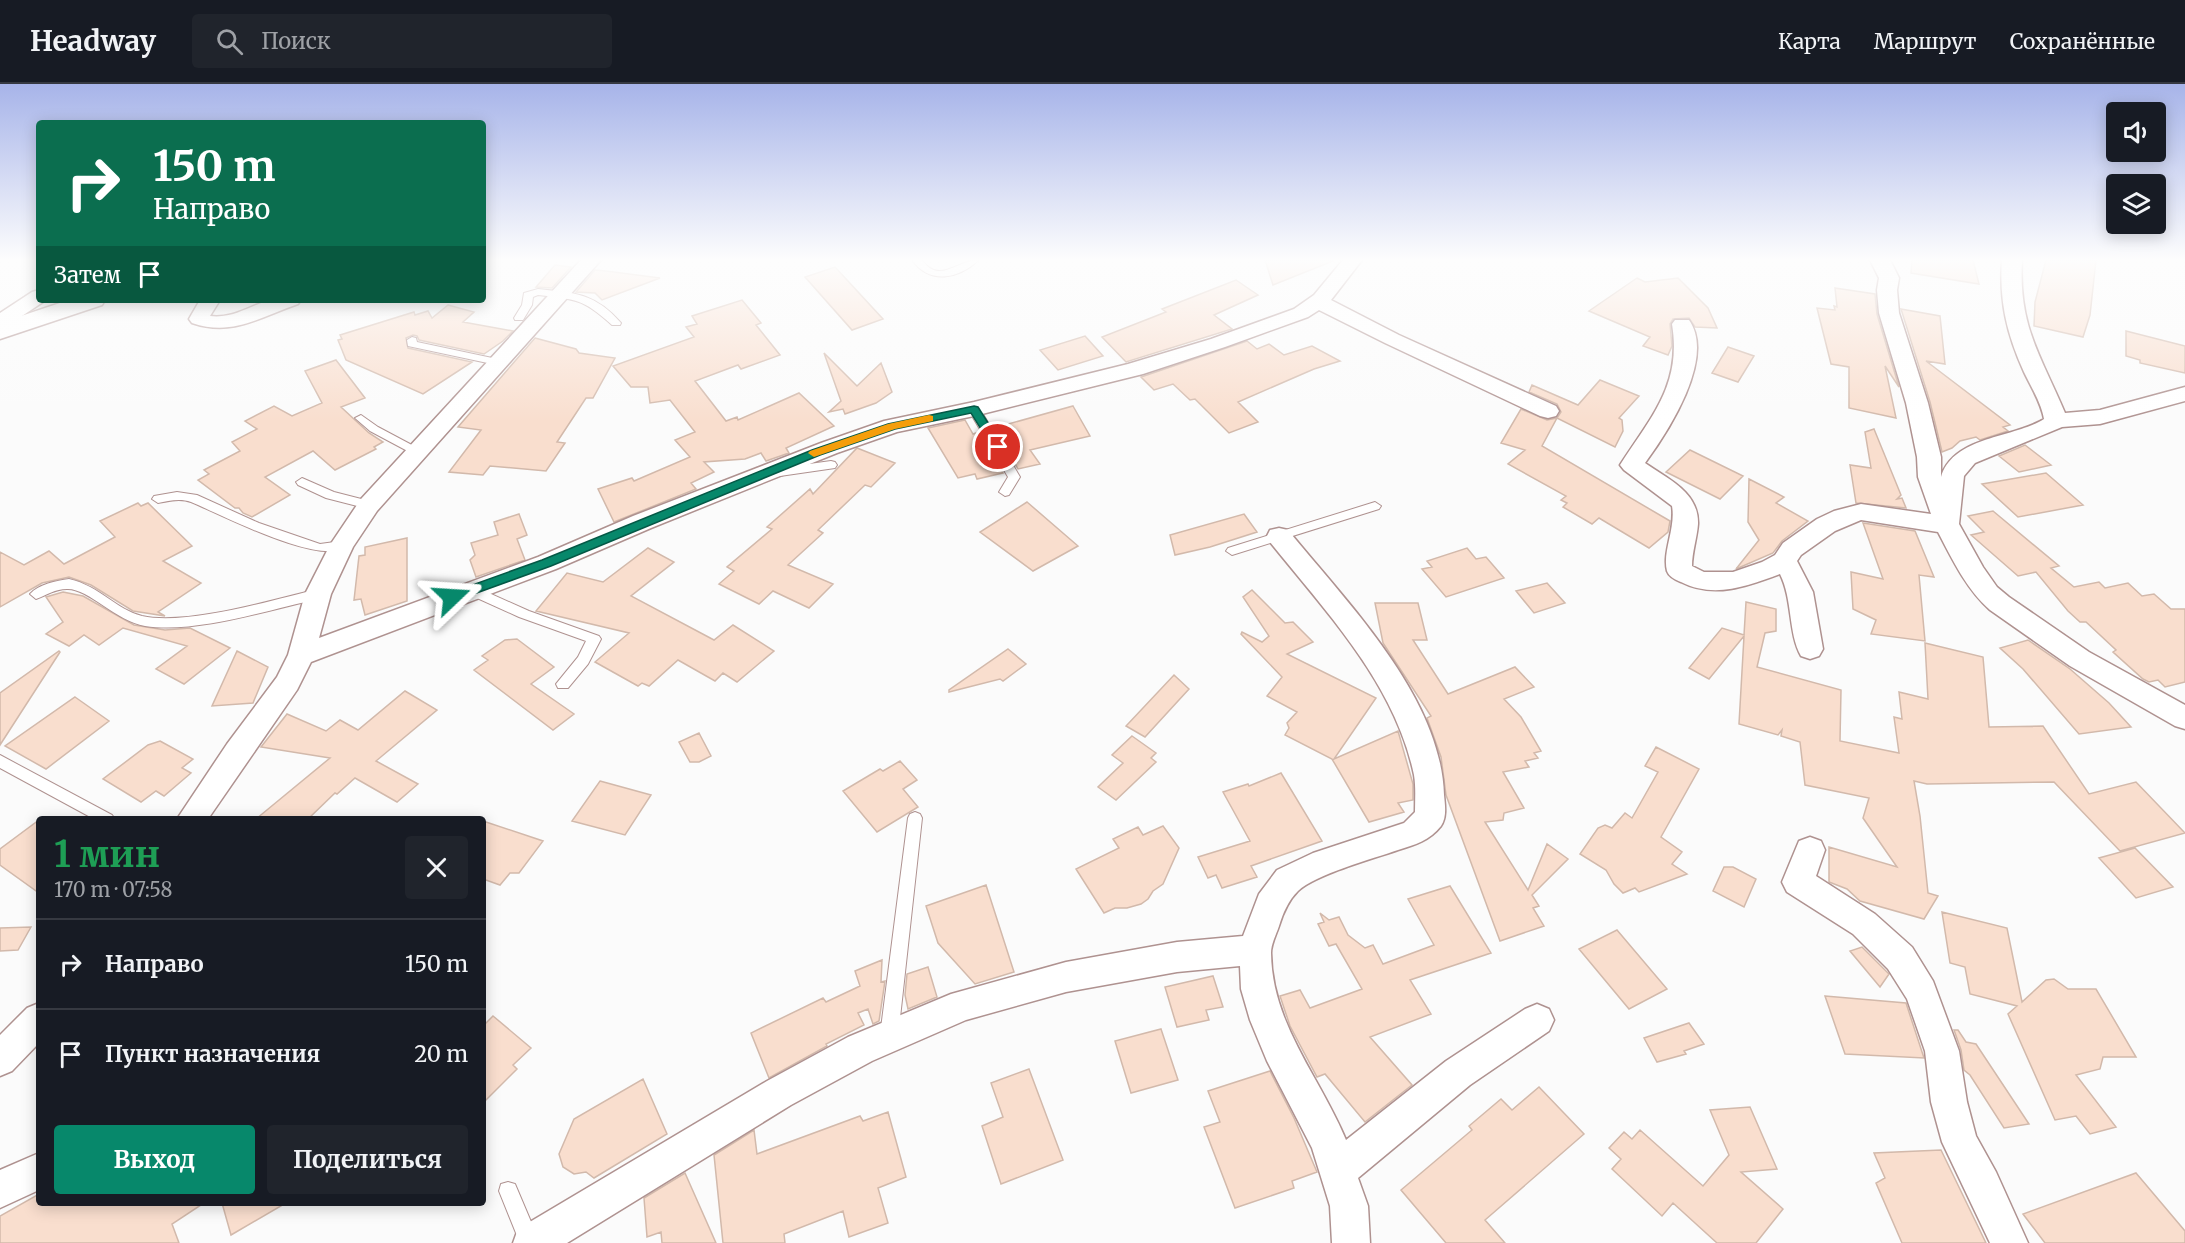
<!DOCTYPE html>
<html lang="ru">
<head>
<meta charset="utf-8">
<style>
	:root { --surface:#171b24; --page:#20242c; --text:#f1f3f6; --muted:#9ea1a6; --line:#363941; --accent:#07886b }
	body { margin:0; font-family:Merriweather,serif; background:var(--page); color:var(--text); height:100vh; display:flex; flex-direction:column; font-size:22px; white-space:nowrap }
	* { box-sizing:border-box; margin:0 }
	p { font-size:20px; color:var(--muted) }
	.icon { flex:none; width:33px; height:33px; fill:none; stroke:currentColor; stroke-width:2; stroke-linecap:round; stroke-linejoin:round }
	.map { position:relative; flex:1; overflow:hidden }
	.side { position:absolute; left:36px; top:732px; width:450px; height:390px; display:flex; flex-direction:column; background:var(--surface); border-radius:6px; box-shadow:0 3px 15px #0003 }
	.side>* { flex:none }
	.guide { position:absolute; left:36px; top:36px; width:450px; height:183px; border-radius:6px; box-shadow:0 3px 15px #0003; background:#0b6e4f; color:#fff; overflow:hidden }
	.tools { position:absolute; left:2106px; top:18px; display:grid; gap:12px }
	.tools a { display:grid; place-items:center; width:60px; height:60px; border-radius:6px; background:var(--surface); box-shadow:0 3px 15px #0003; font-size:30px }
	.pin { position:absolute; display:grid; place-items:center; width:51px; height:51px; color:#fff; margin:-26px; border:3px solid #fff; border-radius:50%; box-shadow:0 2px 6px #0007 }
	.me { position:absolute; width:66px; margin:-33px; rotate:70deg; stroke-linejoin:round; filter:drop-shadow(0 0 4px #0008) }
	.turn { display:flex; align-items:center; gap:21px; height:126px; padding:0 18px; font-size:27px }
	.turn .icon { width:78px; height:78px; stroke-width:2.5 }
	.turn b { display:block; font-size:42px; line-height:51px }
	.then { display:flex; align-items:center; height:57px; padding:0 18px; background:#0003; gap:12px; font-size:22px }
	.round { display:grid; place-items:center; flex:none; width:63px; height:63px; border-radius:6px; background:var(--page) }
	.overview { display:flex; align-items:center; justify-content:space-between; height:102px; padding:0 18px }
	h1 { font-size:36px; font-weight:700; line-height:45px; color:#1e9e55 }
	.button { display:flex; gap:12px; margin-top:auto; padding:12px 18px }
	.button a { flex:1; height:69px; border-radius:6px; background:var(--accent); color:#fff; font-size:24px; font-weight:700; line-height:69px; text-align:center }
	.button a+a { background:var(--page); color:var(--text) }
	ul { padding:0; list-style:none }
	li { display:flex; align-items:center; gap:18px; height:90px; padding:0 18px; border-top:2px solid var(--line) }
	li div { flex:1 }
	li b { display:block; font-size:22px }
	li em { font-style:normal }
	header { display:flex; align-items:center; gap:36px; box-sizing:border-box; height:84px; padding:0 30px; background:var(--surface); border-bottom:2px solid var(--line) }
	header strong { font-size:28px }
	nav { display:flex; gap:33px; margin-inline-start:auto; font-size:21px }
	.search { width:420px; height:54px; background:var(--page); display:flex; align-items:center; gap:15px; box-sizing:border-box; padding:0 21px; border-radius:6px; color:var(--muted); font-size:22px }
	.map>svg:first-child { display:block }
	.building { fill:#f9dece; stroke:#d2b9ab; stroke-width:1.5 }
	.lines { fill:none; stroke-linecap:round; stroke-linejoin:round }
	.service-casing { stroke:#af9290; stroke-width:2 }
	.minor-casing { stroke:#af9290; stroke-width:3 }
	.tertiary-casing { stroke:#af9290; stroke-width:3 }
	.service { fill:#fff; fill-rule:evenodd }
	.minor { fill:#fff; fill-rule:evenodd }
	.tertiary { fill:#fff; fill-rule:evenodd }
	.route { fill:#07886b; stroke:#055846; stroke-width:1.5 }
	.slow { fill:#f59e0b }
</style>
</head>
<body>
<header>
<strong>Headway</strong>
<div class="search"><svg class="icon" aria-label="search" viewBox="0 0 24 24"><circle cx="10" cy="10" r="6"/><path d="M15 15l6 6"/></svg>Поиск</div>
<nav><a>Карта</a><a>Маршрут</a><a>Сохранённые</a></nav>
</header>
<div class="map">
<svg width="2185" height="1159" viewBox="0 0 2185 1159">
	<rect width="100%" height="100%" fill="#fbfbfb"/>
	<path class="building" d="M1265,176h68v1l-60,24z
		M1912,176h61l6,24 -68,-11z
		M2046,176h50l-6,55 -7,22 -49,-11 1,-24z
		M555,181l16,2 -19,21 -16,-1z
		M835,183l48,52 -31,11 -47,-53z
		M595,186l11,1 54,7 -58,22 -7,-7 -19,-1z
		M1637,194l8,4 33,-4 30,30 9,20 -22,-1 -6,-9 -16,1 -3,5 2,22 -4,9 -25,-9 7,-9 -61,-26z
		M1236,196l22,15 -44,20 18,14 -106,33 -24,-25 64,-25 -4,-3z
		M1835,204l40,6 2,20 22,73 -14,-21 11,52 -47,-10v-41l-18,-3 -14,-56 18,2 -1,-4 3,1z
		M742,216l19,23 -5,2 24,30 -39,14 -3,-4 -43,16 31,40 11,-4 1,3 61,-27 35,33 -48,22 3,5 -23,8 -5,-8 -16,6 -41,3 10,10 -23,11 5,6 -82,33 -16,-33 34,-11 2,3 56,-24 -15,-17 20,-8 -25,-32 -20,3 -2,-16h-17l-18,-21 81,-29 -8,-10 11,-3 -5,-8z
		M448,221l26,7 -11,10 50,9 -10,10 -19,13 -65,-14 -2,-4 -4,-1 -7,3 2,10 64,14 -49,32 -77,-34 -8,-20 4,-1 -2,-4 74,-23 1,3 13,-4 4,7z
		M1901,225l39,7 5,48 -19,-3 84,64 -7,2 5,4 -28,9 -4,-3 -16,4 -8,7 -10,4 -12,-50z
		M2126,247l59,15v27l-45,-10v-3l-14,-4z
		M1085,252l18,20 -45,14 -18,-20z
		M535,254l41,11 3,4 36,5 -22,40h-7l-29,44 8,1 -19,28 -56,-5 -7,9 -34,-3 32,-42 -23,-3z
		M1247,257l10,8 12,-5 15,11 28,-9 28,15 -26,8 -76,33 20,20 -29,11 -34,-34 -5,1 -17,-16 -19,6 -13,-13z
		M1728,263l26,9 -16,26 -26,-9z
		M824,269l33,33 24,-23 11,29 -16,11 -31,11 -2,-5 -14,3 12,-11z
		M336,276l29,38 -24,9 28,26 14,9 -9,5 2,2 -41,21 -22,-19 -48,26 25,18 -38,22 -9,-4 -4,-5h-4l-37,-28 11,-6 -5,-4 36,-19 -8,-9 25,-13 -12,-8 29,-15 18,10 30,-13 -17,-32z
		M1600,296l39,16 -20,22 3,2 1,11 -8,16 -58,-29 -15,28 128,75 -2,11 -19,16 -50,-30 -7,6 -29,-17 4,-4 -6,-3 5,-4 -58,-32 17,-14 -24,-7 20,-34 26,11 10,-2 4,-6 -4,-8 -28,-12 3,-7 46,20z
		M1073,322l17,30 -60,14 10,14 -22,5 -24,-41z
		M965,336l8,14 6,-2 24,41 -26,6 -2,-5 -17,4 -30,-50z
		M1874,345l27,66 -4,4 5,-1 4,10 -50,-5 -6,-38 21,3 -6,-36z
		M2025,361l26,20 -32,7 -20,-16z
		M857,364l38,15 -24,24 -6,-2 -47,45 5,3 -35,32 45,19 -24,24 -36,-17 -14,13 -40,-20 15,-13 -7,-4 45,-38 -5,-2 43,-38 3,5z
		M1690,366l53,26 -23,23 -54,-27z
		M2046,389l37,32 -65,12 -36,-33z
		M1749,395l35,18 -8,6 32,18 -26,20 -9,12 -37,16 23,-29 -11,-18z
		M1027,418l51,44 -45,25 -53,-39z
		M138,419l3,3 7,-3 44,43 -29,15 38,22 -43,29 7,4 -32,-5 -42,-26 -22,-8 -27,6 -42,24v-55l24,13 25,-14 15,13 51,-27 -15,-16z
		M1993,427l66,55 -8,2 23,19 25,-5 6,6 23,-5 14,13 12,-2 17,15h14v73l-20,5 -7,-7 -9,2 -6,-3 -30,-27 3,-2 -30,-28h-6l-12,-11 -32,-39 -18,4 -47,-41 13,-3 -16,-16z
		M519,430l8,21 -10,4 8,21 -49,17 -6,-17 5,-5 -4,-12 27,-8 -4,-13z
		M1244,430l13,18 -47,15 -35,8 -5,-20z
		M1863,439l52,8 19,46 -15,-2 6,66 -54,-7 5,-14 -23,-11 -2,-37 32,7z
		M407,454v63l-42,14 -4,-16 -7,1 5,-44 6,-1v-8z
		M648,464l26,14 -43,34 83,44 19,-15 41,26 -37,31 -14,-9 -8,8 -37,-21 -29,26 -7,-3 -4,3 -43,-24 34,-29 -93,-22 31,-38 36,9z
		M1467,464l9,11 10,-2 18,21 -58,19 -24,-28 10,-2 -5,-6z
		M1547,499l18,20 -31,10 -18,-22z
		M1252,506l33,33 8,-1 20,20 -26,12 89,44 -42,61 64,-28 15,53v16l-15,3 6,9 -35,10 -37,-63 -47,-24 4,-7 -2,-5 10,-11 -30,-16 15,-19 -41,-43 1,-2 20,10 7,-6 -26,-39z
		M63,508l20,4 51,29 31,5 25,-2 40,20 -46,36 -28,-15 31,-23 -64,-18 -24,17 -15,-10 -15,11 -23,-12 17,-12 -17,-25z
		M1746,518l30,7v22l-11,2 -8,34 84,23 -1,51 59,12 -5,-36 8,2 -3,-27 29,7 -3,-56 58,14 6,70 54,-1 46,68 47,-12 49,51 -65,18 -66,-69 -127,2 -13,-3 6,35 8,77 10,3 -14,23 -64,-18 -13,-12 -18,-7v-35l68,20 -34,-49 6,-20 -64,-13 -5,-43 -19,-6 1,-6 -4,5 -39,-11 5,-88 -35,43 -20,-11 33,-40 22,7z
		M1375,519h43l9,37h-14l35,54 67,-27 19,20 -30,12 17,18 20,34 -7,2 4,5 -13,3 4,6 -26,5 21,36 -20,5 -1,7 -18,2 43,68 19,-46 21,15 -36,36 7,11 -6,2 11,18 -44,15 -54,-146 -5,-38 -14,-39 4,-2 -48,-73z
		M517,555l37,28 -23,17 43,30 -21,16 -79,-60 14,-10 -6,-4 23,-16z
		M2028,556l42,29 39,34 22,24 -52,7 -56,-65 -23,-21z
		M1008,565l18,15 -23,17 -3,-2 -51,13v-2z
		M59,567l1,1 -60,93v-52z
		M237,567l31,16 -15,36 -41,3z
		M1174,591l15,14 -44,48 -19,-11z
		M405,607l32,19 -61,51 42,23 -21,18 -42,-24 -18,16 -2,-1 -27,26h-52l74,-61 -69,-11 26,-33 39,17 14,-11 18,10z
		M75,613l34,24 -63,48 -41,-23z
		M699,649l12,23 -12,6h-9l-11,-20z
		M1132,652l24,17 -5,5 5,4 -40,38 -18,-13 25,-24 -11,-8z
		M160,657l33,18 -11,9 9,5 -27,23 -8,-5 -15,11 -38,-23 45,-34z
		M1656,663l43,22 -38,68 21,15 -10,12 15,10 -48,18 -4,-4 -12,5 -9,-9 -8,-14 -26,-16 18,-26 7,-3 7,3 13,-15 7,5 26,-46 -13,-6z
		M900,677l17,19 -14,9 15,18 -41,25 -34,-41 37,-22 3,2z
		M1281,689l41,68 -71,25 6,11 -35,11 -6,-13 -8,3 -10,-21 52,-16 -27,-49 25,-8 1,2z
		M600,697l51,14 -26,40 -53,-14z
		M39,736v73l-39,-28v-16z
		M483,737l60,20 -24,32h-9l-10,12 -17,-6z
		M1163,742l16,22 -16,36 -10,7 -5,8 -7,5 -14,4h-12l-11,5 -28,-44 43,-21 -6,-9 25,-12 5,8z
		M2135,764l38,39 -37,11 -37,-40z
		M1724,783h9l23,12 -12,28 -31,-16z
		M986,801l28,87 -39,12 -37,-41 -12,-37z
		M1450,802l41,67 -81,27 21,34 -61,23 42,48 -47,37 -40,-48 -8,3 -27,-51 -10,-30 20,-6 10,18 52,-19 -26,-45 -7,2 -11,-22 6,-2 -4,-9 9,7 10,-3 9,18 17,13 8,-3 10,19 51,-19 -26,-46z
		M1942,828l65,16 15,74 24,-22 8,-1 14,10h28l40,68h-33l-3,12 -24,6 40,52 -26,7 -14,-18 -21,4 -47,-106 9,-8 -47,-12 -5,-27 -15,-4z
		M31,843l-13,23 -18,1v-23z
		M1617,846l50,59 -38,20 -50,-60z
		M1862,863l27,27 -9,13 -30,-36z
		M882,876l-1,22 4,-1 -6,40 -6,3 -5,-15 -10,4 6,12 -38,19 1,2 -58,32 -18,-45 72,-35 3,4 34,-16 -5,-15z
		M928,883l9,30 -29,12 -3,-14 2,-21z
		M1213,892l10,31 -17,3 3,10 -32,7 -12,-40z
		M1825,912l81,7 18,55 -79,-4z
		M493,932l38,32 -18,17 4,4 -34,34v-77z
		M1689,939l15,21 -20,7 2,3 -29,8 -13,-24z
		M1161,945l17,51 -47,13 -16,-52z
		M1954,946h4l8,12 10,2 53,80 -25,4 -34,-53 -6,-5 -3,-20z
		M1029,985l34,91 -62,24 -19,-58 21,-9 -12,-34z
		M1270,987l24,47 23,54 -25,9 2,7 -59,20 -31,-81 16,-5 -12,-31z
		M643,995l24,55 -73,44 -8,-6 -12,2 -11,-7 -4,-13 15,-35z
		M1539,1003l45,47 -99,86 20,23h-59l-45,-53 71,-60 -3,-4 32,-27 11,11z
		M1750,1023l27,62 -36,3 42,37 -27,34h-39l-44,-40 -11,13 -50,-47 9,-10 -12,-11 15,-16 8,7 8,-9 63,56 26,-31 -19,-45z
		M888,1028l18,65 -28,11 10,35 -39,14 -6,-26 -59,23 1,9h-62l-9,-88 40,-25 3,24 103,-38 3,5z
		M1941,1066l45,93h-84l-26,-60 9,-5 -11,-25z
		M685,1089l31,70h-54l-1,-11 -14,5 -3,-39z
		M2136,1089l49,58v12h-140l-22,-29z
		M39,1110v9h165l-32,21 7,19h-179v-27z
		M222,1119h64l-55,32z"/>
	<g class="lines">
		<defs>
			<path id="service" d="M912,176h10c18,25 34,0 57,0 -21,19 -49,25 -67,0z
				M538,205c37,4 57,4 83,34l-1,2h-8c-30,-27 -35,-25 -74,-30l-5,2 -1,8 -9,15h-8l-1,-2 8,-13 2,-12z
				M412,253l4,1 1,4 80,17 5,3 -5,3 -89,-19 -1,-6z
				M974,322l6,3 40,68 -11,18 -4,1 -6,-4 9,-15 -40,-68z
				M361,331l17,12 47,25 -6,4 -4,-1 -45,-24 -15,-13z
				M831,377l4,1 2,3 -2,3 -62,9 -6,-4 6,-4z
				M302,394l32,14 39,10 2,3 -6,4 -43,-11 -28,-13 -2,-3z
				M177,408l20,3 62,28 61,21 22,-3 6,4c-22,25 -130,-32 -157,-43 -11,-4 -23,-1 -33,1l-6,-4 2,-3z
				M1375,418l6,4 -2,3 -147,46 -6,-4 2,-3z
				M69,495c31,7 46,30 73,37 44,10 131,-16 176,-27l6,5 -6,5c-50,11 -123,35 -173,27 -29,-5 -57,-38 -78,-37 -12,0 -20,6 -31,10l-6,-5c9,-10 26,-13 39,-15z
				M471,501l58,26 70,25 2,3 -13,25 -20,24h-10l-2,-4 22,-27 8,-16 -67,-24 -53,-24 -1,-3z
				M0,671l112,60 3,4h-21l-94,-51z
				M915,728l5,2 2,4 -24,218 -3,6 -6,2 -6,-2 -3,-6 28,-218 2,-4z
				M508,1098l7,2 25,59h-20l-21,-52 2,-7z"/>
			<path id="minor" d="M581,176h20l-224,251 -24,36 -22,47 -12,44 219,-81 95,-41 188,-73 63,-22 90,-19 154,-38 83,-25 83,-30 20,-14 29,-35h19l-31,40 68,35 157,71 3,5 -3,5 -8,2 -8,-2 -155,-73 -66,-33 -11,7 -83,30 -82,27 -169,42 -77,16 -60,21 -186,75 -95,41 -245,93 -14,28 -89,129h-31l50,-75 50,-67 11,-22 17,-61 25,-49 31,-46z
				M1870,176h20l9,18 -2,12 2,23 29,90 13,54v20c12,-41 73,-39 103,-58 -3,-17 -13,-32 -20,-47 -17,-37 -25,-71 -22,-112h20c-4,66 19,96 43,153l35,-3 85,-23v14l-85,23 -38,3 -87,36 -11,13 -5,48 24,43 14,20 12,10 80,55 96,53v24l-10,-3 -105,-60 -80,-56c-23,-20 -38,-51 -52,-78l-77,-12 -26,11 -34,24 -4,6 16,31 10,57 -4,7 -9,3 -9,-3c-13,-23 -8,-56 -21,-82 -32,12 -66,25 -99,8 -5,-2 -12,-5 -14,-11 -5,-19 9,-43 5,-65l-48,-36 -4,-5c31,-48 62,-80 52,-141l3,-4h14c27,38 -21,112 -44,143 23,16 54,29 53,61 -1,14 -6,28 -6,42l12,6h29l29,-10 13,-7 8,-12 34,-24 17,-8 27,-7 70,10 -13,-37 -1,-20 -11,-54 -27,-90 -2,-23 2,-12z
				M39,206v10h7l-39,26 -7,2v-15l32,-21z
				M200,216h20l-10,16c24,3 40,-11 61,-16 9,-2 21,0 30,0l-3,4c-38,13 -65,33 -106,19l-3,-4z
				M1279,444l9,2c59,73 153,166 156,265 1,10 3,22 -3,31 -11,14 -26,19 -43,24 -23,8 -84,25 -100,41 -10,10 -15,22 -19,35 -3,9 -8,18 -8,27 1,72 49,124 75,187l100,-79 79,-52 12,-5 12,5 5,11 -5,11 -79,54 -112,93 10,28 2,37h-38l-2,-37 -18,-58 -45,-87 -17,-41 -9,-31 -1,-23 -63,6 -111,20 -100,28 -94,41 -81,44 -224,138h-54l5,-14 249,-148 81,-44 103,-43 115,-32 111,-20 66,-6 16,-42 18,-24 36,-17 91,-30 11,-11c0,-12 1,-25 -1,-37 -19,-91 -87,-162 -144,-233l-3,-6 3,-6z
				M1810,753l11,4 4,9 -9,26 59,38 37,33 21,34 26,70 8,51 9,34 20,36 32,71h-38l-48,-101 -11,-40 -6,-51 -18,-52 -19,-30 -35,-35 -66,-42 -5,-10 17,-41z
				M39,919v40l-27,28 -12,5v-41l27,-27z
				M39,1069v37l-39,18v-38z"/>
			<path id="tertiary" d="M69,216h36l-3,5 -102,34v-16z"/>
		</defs>
		<use href="#service" class="service-casing"/>
		<use href="#minor" class="minor-casing"/>
		<use href="#tertiary" class="tertiary-casing"/>
		<use href="#service" class="service"/>
		<use href="#minor" class="minor"/>
		<use href="#tertiary" class="tertiary"/>
	</g>
	<linearGradient id="sky" x2="0" y2="1"><stop stop-color="#a7b4e9"/><stop offset="0.52" stop-color="#fdfdfd"/><stop offset="1" stop-color="#fdfdfd" stop-opacity="0"/></linearGradient>
	<rect width="2185" height="338" fill="url(#sky)"/>
	<path class="route" d="M974,322l4,1 24,38v5h-8l-23,-37 -76,16 -75,26 -269,111 -99,36 -7,-5 2,-3 95,-34 270,-110 76,-26z"/>
	<path class="slow" d="M929,331l4,1v5l-38,8 -81,28 -6,-4 2,-2 78,-27z"/>
</svg>
<div class="tools">
<a><svg class="icon" aria-label="sound" viewBox="0 0 24 24"><path d="M4 9h4l5-4v14l-5-4H4zM17 9q2 3 0 6"/></svg></a>
<a><svg class="icon" aria-label="layers" viewBox="0 0 24 24"><path d="M12 4l9 5-9 5-9-5zM3 14l9 5 9-5"/></svg></a>
</div>
<div class="pin" style="left:998px;top:363px;background:#d93025"><svg class="icon" aria-label="arrive" viewBox="0 0 24 24"><path d="M6 21V4h12l-3 4 3 4H6"/></svg></div>
<svg class="me" style="left:452px;top:513px" viewBox="-20 -20 40 40"><path d="M0-17L14 15 0 8-14 15z" fill="#07886b" stroke="#fff" stroke-width="4"/></svg>
<div class="guide">
<div class="turn"><svg class="icon" aria-label="right" viewBox="0 0 24 24"><path d="M7 20v-9h11M14 6l5 5-5 5"/></svg><div><b>150 m</b>Направо</div></div>
<div class="then">Затем<svg class="icon" aria-label="arrive" viewBox="0 0 24 24"><path d="M6 21V4h12l-3 4 3 4H6"/></svg></div>
</div>
<section class="side">
<div class="overview"><div><h1>1 мин</h1><p>170 m · 07:58</p></div><a class="round"><svg class="icon" aria-label="close" viewBox="0 0 24 24"><path d="M6 6l12 12M18 6L6 18"/></svg></a></div>
<ul>
<li><svg class="icon" aria-label="right" viewBox="0 0 24 24"><path d="M7 20v-9h11M14 6l5 5-5 5"/></svg><div><b>Направо</b></div><em>150 m</em></li>
<li><svg class="icon" aria-label="arrive" viewBox="0 0 24 24"><path d="M6 21V4h12l-3 4 3 4H6"/></svg><div><b>Пункт назначения</b></div><em>20 m</em></li>
</ul>
<div class="button"><a>Выход</a><a>Поделиться</a></div>
</section>
</div>
</body>
</html>
